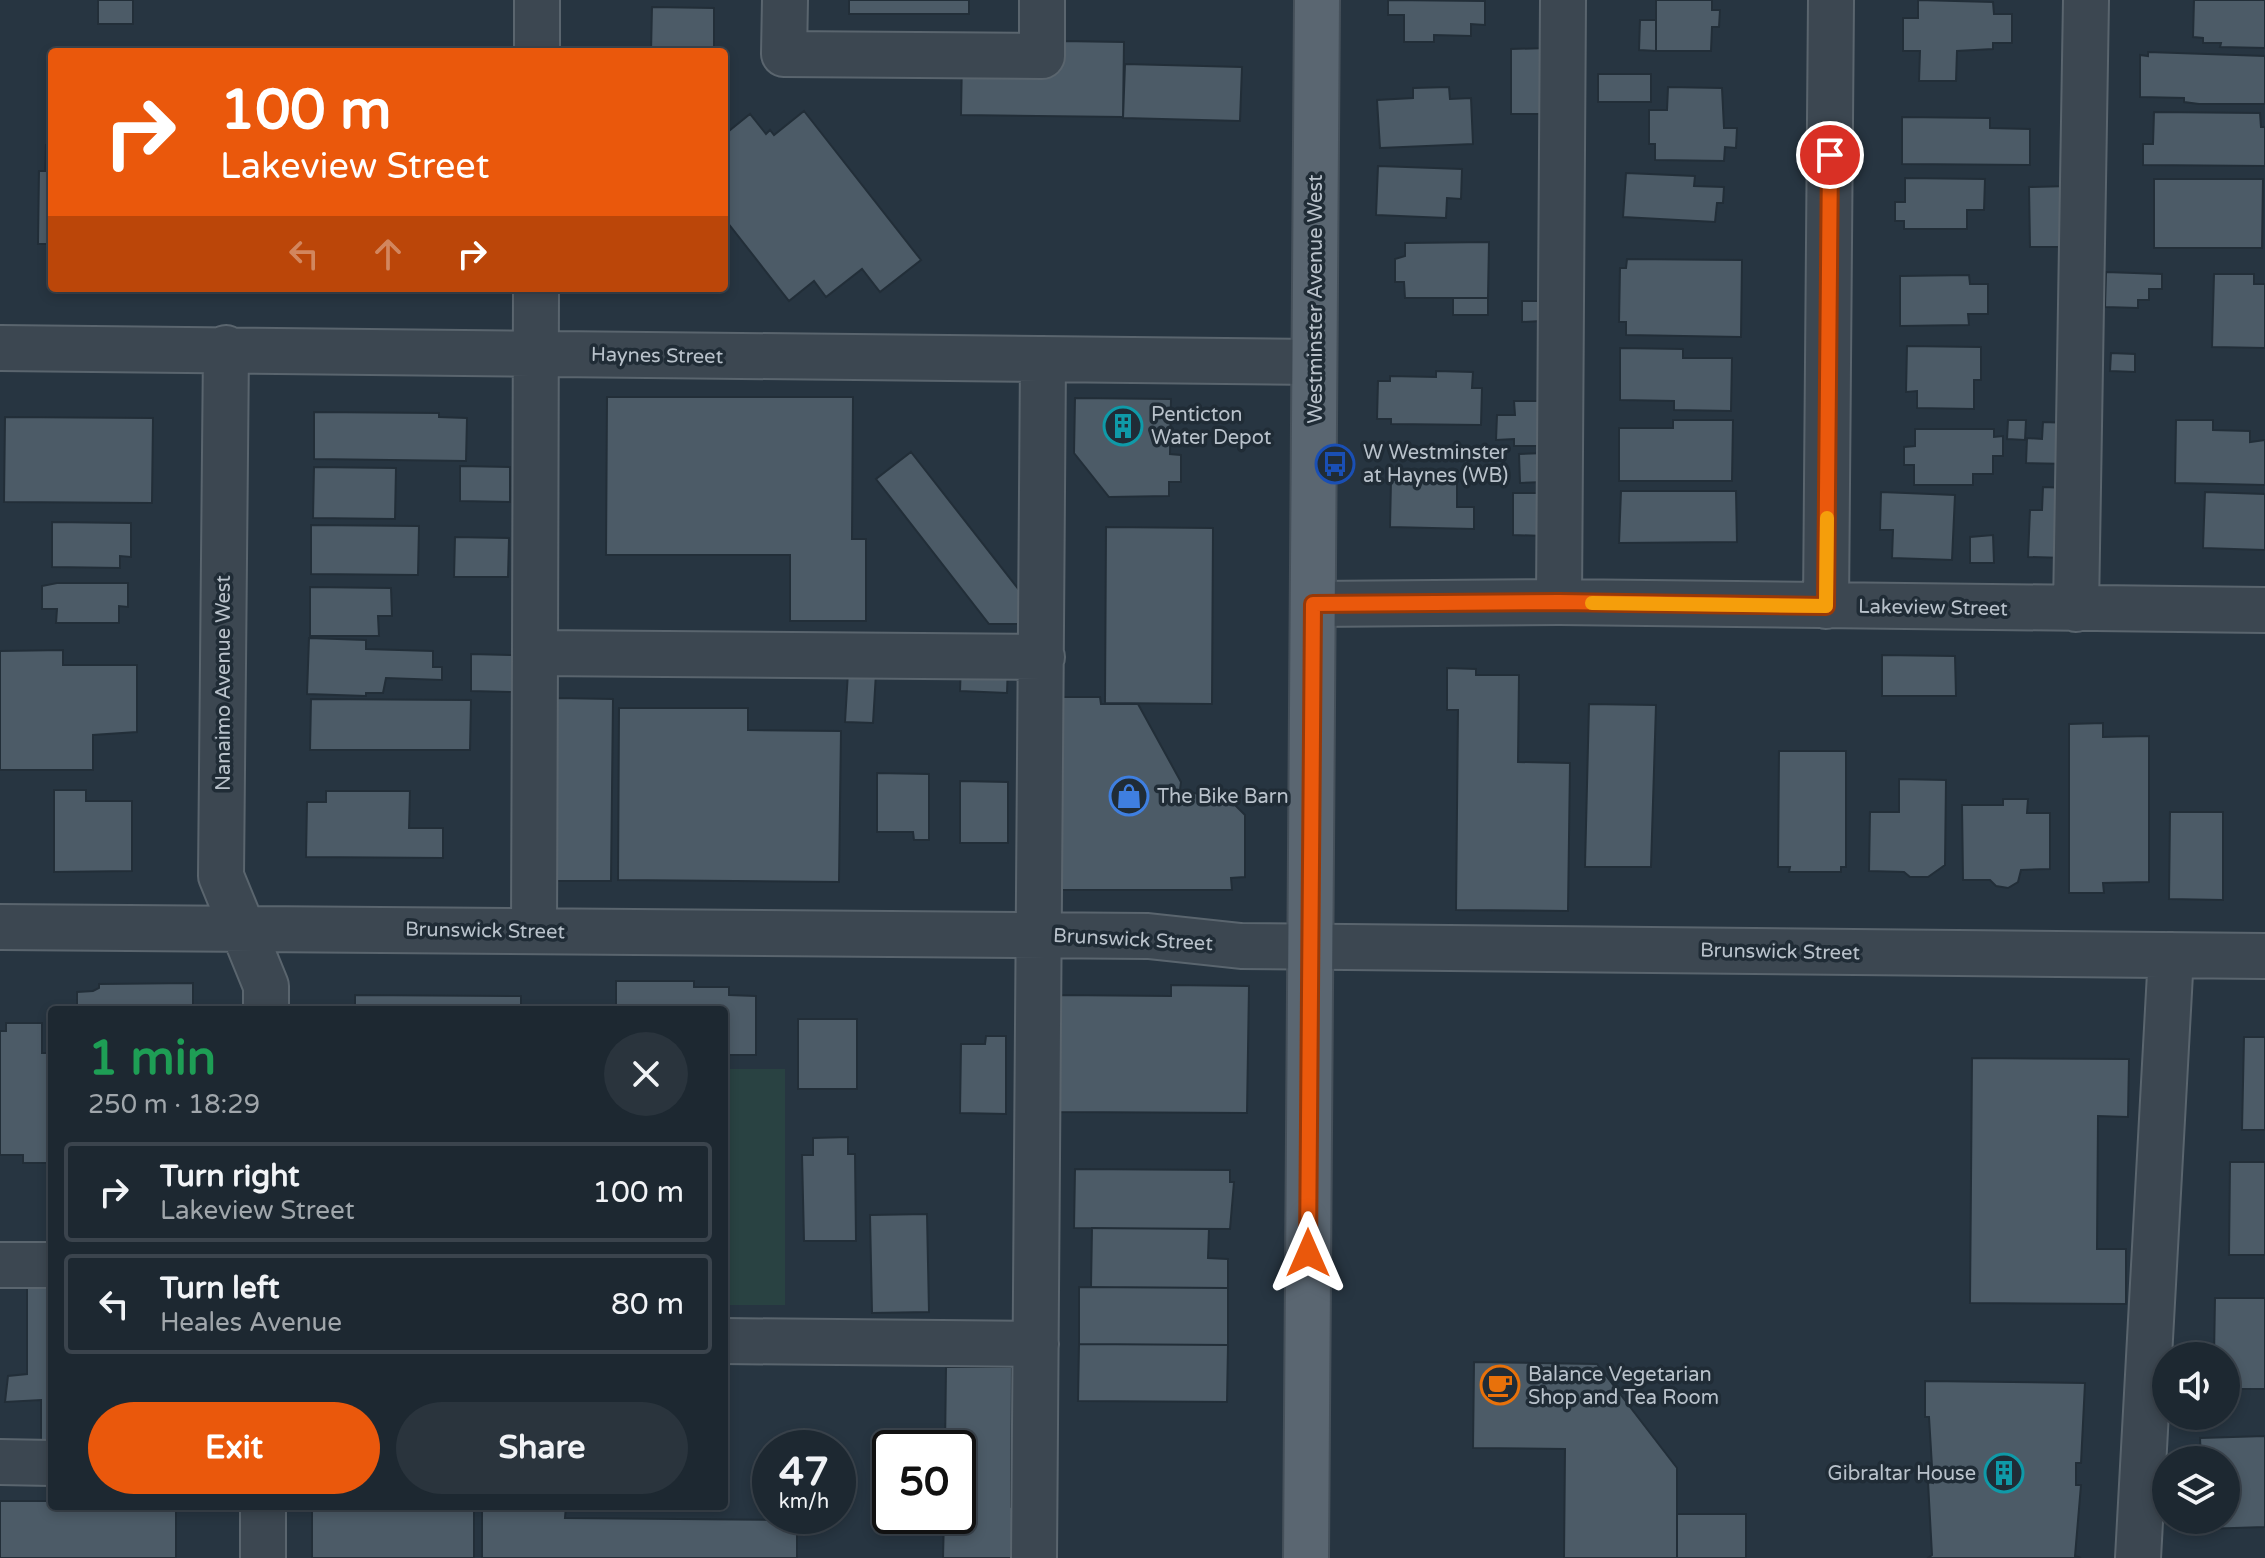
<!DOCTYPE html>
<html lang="en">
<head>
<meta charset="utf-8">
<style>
	:root { --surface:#1d2831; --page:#2a343d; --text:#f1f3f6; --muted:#a0a6ab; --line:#3b444d; --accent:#ea580c }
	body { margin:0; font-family:"Varela Round",sans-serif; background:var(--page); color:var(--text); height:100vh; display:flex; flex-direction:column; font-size:30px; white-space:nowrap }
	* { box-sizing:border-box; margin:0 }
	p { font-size:26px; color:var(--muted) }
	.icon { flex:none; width:44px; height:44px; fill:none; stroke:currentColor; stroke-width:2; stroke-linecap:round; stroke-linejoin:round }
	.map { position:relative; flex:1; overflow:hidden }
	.side { position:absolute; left:48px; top:1006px; width:680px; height:504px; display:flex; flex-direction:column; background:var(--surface); border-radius:8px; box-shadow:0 4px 12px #0003,0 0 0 2px var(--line) }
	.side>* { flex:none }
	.hud { position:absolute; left:48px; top:48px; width:680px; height:244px; border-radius:8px; box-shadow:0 4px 12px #0003,0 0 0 2px var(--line); background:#ea580c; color:#fff; overflow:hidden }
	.buttons { position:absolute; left:2152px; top:1342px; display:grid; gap:16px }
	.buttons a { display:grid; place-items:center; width:88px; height:88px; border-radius:50%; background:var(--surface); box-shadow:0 4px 12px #0003,0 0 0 2px var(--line); font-size:40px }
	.speed { position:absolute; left:752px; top:1430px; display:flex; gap:16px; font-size:40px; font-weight:700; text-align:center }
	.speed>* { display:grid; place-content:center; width:104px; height:104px; border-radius:50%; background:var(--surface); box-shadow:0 4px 12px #0003,0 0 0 2px var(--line); line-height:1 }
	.speed small { font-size:20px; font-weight:400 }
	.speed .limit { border:4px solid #111; border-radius:12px; background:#fff; color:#111 }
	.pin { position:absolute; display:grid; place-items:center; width:68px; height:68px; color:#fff; margin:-34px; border:4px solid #fff; border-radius:50%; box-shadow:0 2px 8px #0007 }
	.me { position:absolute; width:88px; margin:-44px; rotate:0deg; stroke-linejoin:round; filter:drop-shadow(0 0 6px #0008) }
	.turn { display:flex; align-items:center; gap:28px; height:168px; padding:0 40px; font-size:36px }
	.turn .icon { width:104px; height:104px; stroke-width:2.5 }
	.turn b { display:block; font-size:56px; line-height:68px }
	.lanes { display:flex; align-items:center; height:76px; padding:0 40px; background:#0003; justify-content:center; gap:40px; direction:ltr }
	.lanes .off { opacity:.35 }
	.round { display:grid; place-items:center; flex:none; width:84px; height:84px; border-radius:42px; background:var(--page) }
	.summary { display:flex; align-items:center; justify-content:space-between; height:136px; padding:0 40px }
	h1 { font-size:48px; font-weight:700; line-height:60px; color:#1e9e55 }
	.primary-button { display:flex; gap:16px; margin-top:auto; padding:16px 40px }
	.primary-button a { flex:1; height:92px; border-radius:48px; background:var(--accent); color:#fff; font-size:32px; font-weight:700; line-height:92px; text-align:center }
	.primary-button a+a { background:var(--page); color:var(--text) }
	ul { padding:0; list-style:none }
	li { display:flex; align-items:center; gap:24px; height:100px; margin:0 16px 12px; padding:0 24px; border:4px solid var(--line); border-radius:8px }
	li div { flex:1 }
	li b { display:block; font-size:30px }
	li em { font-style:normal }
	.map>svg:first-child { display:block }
	.grass { fill:#294242 }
	.building { fill:#4c5b67; stroke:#222e38; stroke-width:2 }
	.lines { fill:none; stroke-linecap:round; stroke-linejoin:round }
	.minor-casing { stroke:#5a656e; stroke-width:48 }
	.major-casing { stroke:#45505a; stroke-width:48 }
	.minor { stroke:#3c4751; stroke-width:44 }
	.major { stroke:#5a6671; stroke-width:44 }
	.route-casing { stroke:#983908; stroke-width:20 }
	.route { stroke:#ea580c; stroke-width:14 }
	.slow { stroke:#f59e0b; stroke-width:14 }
	.labels { text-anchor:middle; stroke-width:7; stroke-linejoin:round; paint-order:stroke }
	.street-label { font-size:20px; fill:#b9c2cb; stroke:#202c36 }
	.poi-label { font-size:20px; fill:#b9c2cb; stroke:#202c36; text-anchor:start }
</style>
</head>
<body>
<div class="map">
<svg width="2265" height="1558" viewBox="0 0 2265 1558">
	<rect width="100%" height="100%" fill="#273541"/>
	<path class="grass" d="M724,1069h61v236h-61z"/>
	<path class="building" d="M98,0h35v24h-35z
		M849,0h120v14h-120z
		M1388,0l97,1v24l-14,-1v12l-37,-1v7h-30v-27h-16z
		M1656,0h56v10h8l-1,17h-7l-1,24h-55z
		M1918,0l75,2 1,12h18v29h-19v6l-36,2 -1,30h-37l1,-30h-17v-33h15z
		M2194,0h71v48l-45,-1 1,-4h-18v-5l-10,-1z
		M652,7l62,1v44h-63z
		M1640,20h16v31l-17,-1z
		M1061,41l63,1 -1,75 -162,-2 1,-58z
		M1548,48v66h-37v-65z
		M214,49h39v3h-39z
		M2148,52l117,4v48h-66l-15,-2v-4l-44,-1v-42l8,1z
		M1125,64l117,3 -2,54 -117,-3z
		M1598,74h53v28h-53z
		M1449,87l1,12 21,-1 2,46 -93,4 -3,-48 36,-2v-10z
		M1668,87l54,1 2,40h13l-1,20 -11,-1 -1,14 -69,-1v-16h-6v-34h18z
		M804,111l117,149 -41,32 -18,-23 -36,28 -12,-16 -25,20 -65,-83v-83l26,-21 16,20 4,-4 4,5z
		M2154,112l106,1 1,14h4v39l-122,-1v-21h10z
		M1902,117l88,1v10l40,1v36l-128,-1z
		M46,145h6v99h-14l1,-73h6z
		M1378,166l84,3 -1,30 -14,-1 -1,20 -70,-3z
		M1626,173l69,3 -1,10 30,1 -1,16h-6l-2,19 -92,-5z
		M1905,178l80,1 -1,31h-17v19h-63v-8h-9v-19h10z
		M2154,179h109l-1,69h-108z
		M2069,186l1,61h-40l-1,-60z
		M1489,242l-1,56h-83l-1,-16h-9v-23l10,-3v-13z
		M1627,259l115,1 -1,77 -115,-2v-13h-7l1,-54h6z
		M2106,272l56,2v15h-13v11h-11v8l-33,-1z
		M2214,274h40v10h11v64l-53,-1z
		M1969,275l1,9h18v30h-20l1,11 -69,1v-50z
		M1453,298h35v17h-35z
		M1522,301h18l1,20 -19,1z
		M1907,346l74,1v33h-7v29l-57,-1v-17l-11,1z
		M1620,348l63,1v9h49l-1,53 -57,-1v-9l-54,-1z
		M2111,353l24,1v18l-25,-1z
		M1436,371l37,1 -1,16h10l-1,37 -90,-1v-5h-14l1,-38h12v-5l46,1z
		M607,397h246l-1,142h14v82h-76v-66h-184z
		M1075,398l96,1 -1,55 11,1v27h-12v14l-60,1 -35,-44z
		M1514,401h33l-1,45h-32v-7l-18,1 1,-25h18z
		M314,412l125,1v4l28,1 -1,43 -152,-2z
		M5,417l148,1 -1,85 -148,-1z
		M1673,420h60l-1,61h-113v-53h54z
		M2008,420h18l-1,20 -18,-1z
		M2176,420h37v10l37,1v11l15,-2v45l-90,-2z
		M2043,422l28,1 -2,41 -43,-1 1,-25 15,1z
		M1915,429h79v8l9,-1v20h-10v18h-20v11h-59v-20h-10v-18l11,-1z
		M911,452l112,143 -1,29h-33l-113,-145z
		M1545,453v29l-25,1 -1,-29z
		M460,466l50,1v35l-50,-1z
		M314,467l82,1 -1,51 -82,-1z
		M1398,469l59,1v37h17v22l-84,-2 1,-47h7z
		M2043,487l25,1 -4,70 -36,-1 2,-47h12z
		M1621,491h115l1,51 -118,1z
		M1881,492l74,3 -3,65 -60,-2 1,-28h-13z
		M2205,492l60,2v56l-62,-2z
		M1513,493h31v43l-31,-1z
		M52,522l79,1v34l-11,-1v12l-68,-1z
		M311,525l108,1 -1,49 -107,-1z
		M1106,527l107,1 -1,176 -107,-1z
		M1993,535l1,28h-24v-26z
		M455,537l54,1 -1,39h-54z
		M57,583h71v24l-9,-1v17h-63l1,-14h-15v-23z
		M310,587l81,1 1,28h-14l1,20h-69z
		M309,638l57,2v9l67,2v16h9v13l-56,-2 -3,15h-17v3l-59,-2z
		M63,650v15h74v67l-44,3v35h-93v-119z
		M471,654l42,1 -1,37 -41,-1z
		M1882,655l73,1 1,40h-74z
		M961,663l47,1 -1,29 -47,-2z
		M1447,668l29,1v6h43l-1,87 52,1 -2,148 -112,-1 2,-200h-11z
		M848,672l28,1 -3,50 -28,-1z
		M1053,697h47l1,7h37l43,78 -1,8 51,11 14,14v62l-14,1 1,12h-180z
		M557,698l56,1 -2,182h-56z
		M311,699l160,1 -1,50h-160z
		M1589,704l67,1 -5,162h-66z
		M619,708h129v22l93,1 -2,151 -221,-2z
		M2103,723v14l46,-1v146l-46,1 1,10h-35v-169z
		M1779,751h67v116h-5v5h-52l1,-5h-12z
		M877,773l52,1v66h-15l-1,-8h-36z
		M1899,779l47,1 -1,85 -17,12h-18l-6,-5 -35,-1 1,-59h29z
		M960,781l48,1v61h-48z
		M54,790h32v11h46v70l-78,1z
		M326,791h84l-1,37h34v30l-137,-1 1,-55h19z
		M2003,799h25l-1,14h23v56l-29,1 -3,12 -10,6 -12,-2 -6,-6h-27l-1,-75h41z
		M2170,812h53v88l-54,-1z
		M616,981h78v6h35v8l27,1v59h-32v-45h-108z
		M193,983v24l4,3h-120v-18l16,-1 6,-3v-4z
		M1171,985l78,1 -2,127 -190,-1 2,-117 112,1z
		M355,995l166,1v14h-166z
		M798,1019h59v70h-59z
		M6,1023h36v30h10v110h-29v-8h-23v-124h6z
		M986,1036h20v78l-46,-1 1,-69h24z
		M2244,1037h21v93h-23z
		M1972,1058l157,1 -1,58 -30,-1 -1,133h29v55l-156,-1z
		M848,1137v17h7l1,87h-52l-2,-86h11v-17z
		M2230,1162h35v93h-36z
		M1075,1169l155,1v12h4l-4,47 -156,-1z
		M927,1214l2,98 -57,1 -2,-98z
		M1092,1228l117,1 -1,29 20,1v29l-137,-1z
		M27,1282h25v161h-11v-43l-36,2 3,-26 19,-2z
		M1079,1287l149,1v57l-149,-1z
		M2215,1298h50v91h-39v-33h-12z
		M1079,1344l149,1 -1,57 -149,-1z
		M1474,1362l123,2 80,104v90h-113l1,-109 -92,-1z
		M946,1367h66l-1,140 6,1 -1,50h-73l1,-42h14v-68h-13z
		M1925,1381l160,2 -4,80h-5v22h5l-6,71 6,2h-153l4,-3 -4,-73 5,1 -4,-66h-4z
		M2265,1436v91l-62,2v-9h23v-60h-25l-1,-22z
		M0,1501h52v5h124v52h-176z
		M312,1506h162v52h-162z
		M482,1506h84l-1,12 232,2v38h-315z
		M1677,1514h69v44h-69z"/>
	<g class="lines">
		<defs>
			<path id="minor" d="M785,0l-1,54 258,2v-56
				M537,52v-52
				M536,288l-1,365 507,4
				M0,348l1314,14
				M226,348l-5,528 45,110v24
				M1559,602l4,-602
				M1313,604l246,-2 706,8
				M1826,606l5,-606
				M2076,609l10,-609
				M0,927l1148,9 93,10 1024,10
				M534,930l1,-277
				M0,1265h52
				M724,1341l312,3
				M0,1462l52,1
				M263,1558v-52
				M1034,1558l9,-1199
				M2138,1558l33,-603"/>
			<path id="major" d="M1306,1558l11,-1558"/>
		</defs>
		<use href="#minor" class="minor-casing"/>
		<use href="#major" class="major-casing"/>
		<use href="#minor" class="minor"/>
		<use href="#major" class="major"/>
	</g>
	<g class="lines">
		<defs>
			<path id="route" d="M1308,1253l5,-649 246,-2 267,4 4,-451"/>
		</defs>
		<use href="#route" class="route-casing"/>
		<use href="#route" class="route"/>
		<path class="slow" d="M1592,603l234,3 1,-88"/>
	</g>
	<defs>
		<symbol id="building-ring" viewBox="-11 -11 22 22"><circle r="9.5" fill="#202c36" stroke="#0f9aa8" stroke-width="1.5"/><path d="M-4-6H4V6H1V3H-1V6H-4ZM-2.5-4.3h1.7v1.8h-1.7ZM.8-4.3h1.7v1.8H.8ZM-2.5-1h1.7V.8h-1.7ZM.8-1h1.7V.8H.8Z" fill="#0f9aa8"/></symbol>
		<symbol id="bus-ring" viewBox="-11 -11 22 22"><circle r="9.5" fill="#202c36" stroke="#1a4fb4" stroke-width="1.5"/><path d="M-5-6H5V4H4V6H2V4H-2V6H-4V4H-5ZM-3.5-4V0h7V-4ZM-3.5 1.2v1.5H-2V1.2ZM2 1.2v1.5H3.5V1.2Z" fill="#1a4fb4"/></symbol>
		<symbol id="shop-ring" viewBox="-11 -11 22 22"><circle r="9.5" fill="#202c36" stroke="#3f7fe0" stroke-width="1.5"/><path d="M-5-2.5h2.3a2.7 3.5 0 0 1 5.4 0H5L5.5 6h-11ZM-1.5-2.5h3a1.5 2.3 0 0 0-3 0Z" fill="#3f7fe0"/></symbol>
		<symbol id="cafe-ring" viewBox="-11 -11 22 22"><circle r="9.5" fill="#202c36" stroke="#e8710a" stroke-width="1.5"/><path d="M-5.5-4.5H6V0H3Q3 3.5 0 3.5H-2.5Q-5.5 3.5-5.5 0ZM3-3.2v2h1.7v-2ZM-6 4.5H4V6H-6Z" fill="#e8710a"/></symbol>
	</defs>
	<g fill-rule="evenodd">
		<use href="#building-ring" x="1101" y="404" width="44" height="44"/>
		<use href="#bus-ring" x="1313" y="442" width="44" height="44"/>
		<use href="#shop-ring" x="1107" y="774" width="44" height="44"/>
		<use href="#cafe-ring" x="1478" y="1363" width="44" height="44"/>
		<use href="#building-ring" x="1982" y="1451" width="44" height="44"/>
	</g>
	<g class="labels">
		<g class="street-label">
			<text transform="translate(1315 299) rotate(-90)" y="7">Westminster Avenue West</text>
			<text transform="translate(657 355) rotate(1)" y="7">Haynes Street</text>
			<text transform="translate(1933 607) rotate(1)" y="7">Lakeview Street</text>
			<text transform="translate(223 683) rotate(-90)" y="7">Nanaimo Avenue West</text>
			<text transform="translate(485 930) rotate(1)" y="7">Brunswick Street</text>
			<text transform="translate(1133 939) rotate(3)" y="7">Brunswick Street</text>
			<text transform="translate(1780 951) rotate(1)" y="7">Brunswick Street</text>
		</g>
		<g class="poi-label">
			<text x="1151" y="421">Penticton<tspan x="1151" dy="23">Water Depot</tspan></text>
			<text x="1363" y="459">W Westminster<tspan x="1363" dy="23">at Haynes (WB)</tspan></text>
			<text x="1157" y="803">The Bike Barn</text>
			<text x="1528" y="1381">Balance Vegetarian<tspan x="1528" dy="23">Shop and Tea Room</tspan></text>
			<text x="1976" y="1480" text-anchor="end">Gibraltar House</text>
		</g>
	</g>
</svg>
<div class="buttons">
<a><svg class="icon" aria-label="sound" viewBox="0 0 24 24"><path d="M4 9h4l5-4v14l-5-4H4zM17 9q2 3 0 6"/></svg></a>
<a><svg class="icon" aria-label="layers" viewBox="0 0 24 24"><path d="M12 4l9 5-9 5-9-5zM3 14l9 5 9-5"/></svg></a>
</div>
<div class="speed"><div>47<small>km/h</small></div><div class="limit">50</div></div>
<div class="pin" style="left:1830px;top:155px;background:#d93025"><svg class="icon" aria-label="arrive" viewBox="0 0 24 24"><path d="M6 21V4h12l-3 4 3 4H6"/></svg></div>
<svg class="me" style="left:1308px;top:1253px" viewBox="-20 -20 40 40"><path d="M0-17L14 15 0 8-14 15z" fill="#ea580c" stroke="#fff" stroke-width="4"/></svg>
<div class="hud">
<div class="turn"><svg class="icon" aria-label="right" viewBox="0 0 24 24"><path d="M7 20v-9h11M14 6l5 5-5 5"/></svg><div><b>100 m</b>Lakeview Street</div></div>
<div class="lanes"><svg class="icon off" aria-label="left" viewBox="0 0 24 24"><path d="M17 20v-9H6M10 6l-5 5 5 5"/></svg><svg class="icon off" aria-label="ahead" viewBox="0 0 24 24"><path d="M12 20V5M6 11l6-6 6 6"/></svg><svg class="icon" aria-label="right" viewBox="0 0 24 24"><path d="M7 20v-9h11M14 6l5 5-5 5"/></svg></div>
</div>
<section class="side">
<div class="summary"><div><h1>1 min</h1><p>250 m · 18:29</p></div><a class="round"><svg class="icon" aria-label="close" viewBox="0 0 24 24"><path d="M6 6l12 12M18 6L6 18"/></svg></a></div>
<ul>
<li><svg class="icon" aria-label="right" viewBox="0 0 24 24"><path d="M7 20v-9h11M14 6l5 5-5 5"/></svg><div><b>Turn right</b><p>Lakeview Street</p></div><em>100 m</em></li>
<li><svg class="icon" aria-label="left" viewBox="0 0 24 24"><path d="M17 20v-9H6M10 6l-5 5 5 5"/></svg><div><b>Turn left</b><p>Heales Avenue</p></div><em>80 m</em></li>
</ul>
<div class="primary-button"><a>Exit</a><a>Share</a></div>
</section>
</div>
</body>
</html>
